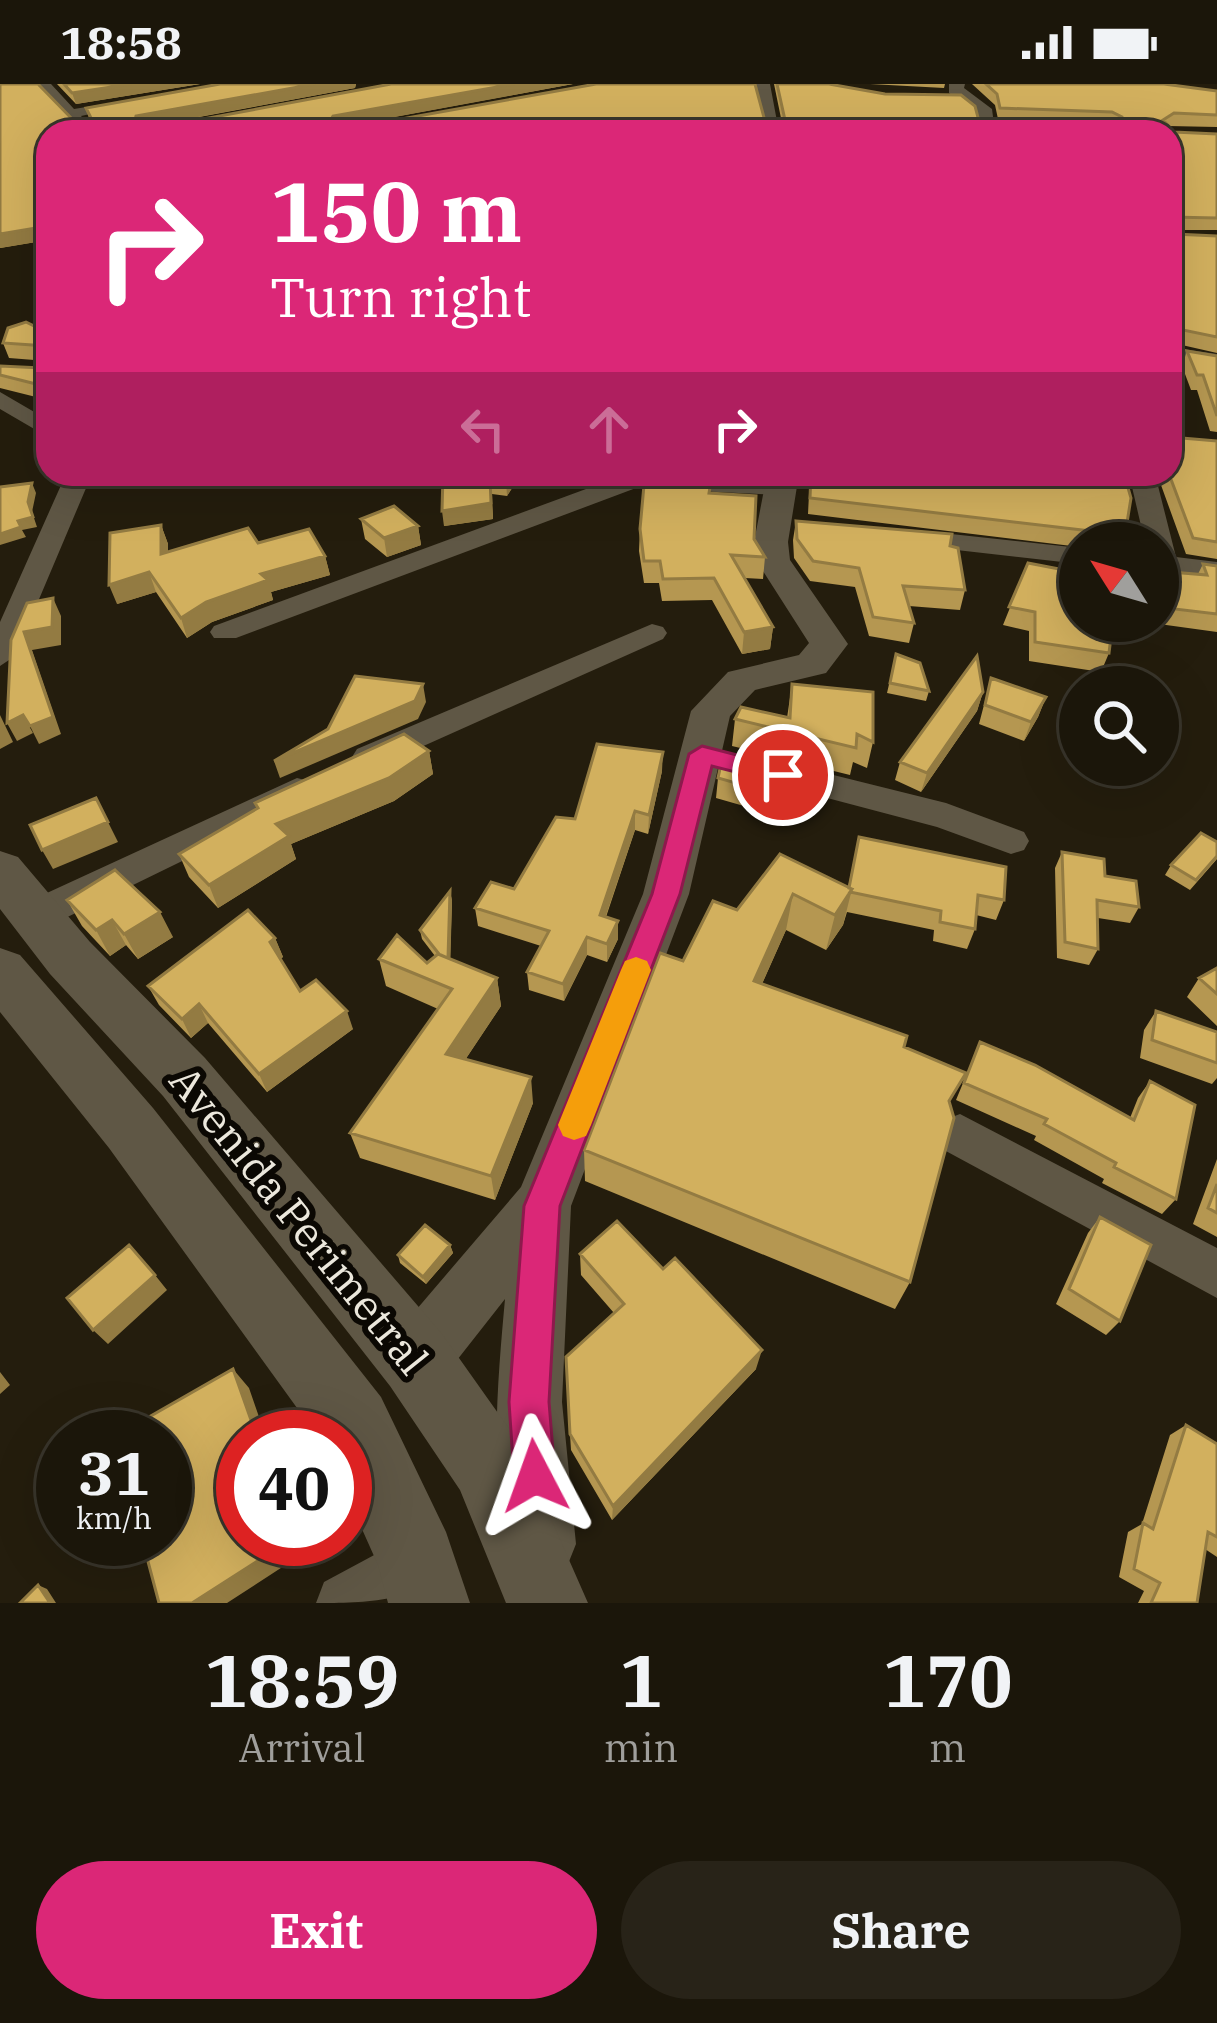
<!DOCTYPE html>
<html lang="en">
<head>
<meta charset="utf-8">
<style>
	:root { --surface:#1b160a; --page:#282318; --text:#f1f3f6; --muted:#a09f9c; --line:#39352b; --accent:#db2777 }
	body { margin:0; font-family:"IBM Plex Serif",serif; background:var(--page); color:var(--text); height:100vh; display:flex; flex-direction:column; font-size:45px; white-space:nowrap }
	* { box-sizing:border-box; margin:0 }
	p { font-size:39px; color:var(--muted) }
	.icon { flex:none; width:66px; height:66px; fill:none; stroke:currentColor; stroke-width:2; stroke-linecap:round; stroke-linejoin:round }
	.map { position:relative; height:1519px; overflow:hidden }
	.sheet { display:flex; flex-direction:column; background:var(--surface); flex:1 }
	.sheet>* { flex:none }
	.banner { position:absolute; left:36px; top:36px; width:1146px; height:366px; border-radius:36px; box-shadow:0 12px 48px #0002,0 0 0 3px var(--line); background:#db2777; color:#fff; overflow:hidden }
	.needle { width:78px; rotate:307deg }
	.fabs { position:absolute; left:1059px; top:438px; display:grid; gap:24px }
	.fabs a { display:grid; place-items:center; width:120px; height:120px; border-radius:50%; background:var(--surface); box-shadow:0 12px 48px #0002,0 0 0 3px var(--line); font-size:60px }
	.speed { position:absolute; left:36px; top:1326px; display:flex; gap:24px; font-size:60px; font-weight:700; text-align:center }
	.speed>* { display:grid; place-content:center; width:156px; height:156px; border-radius:50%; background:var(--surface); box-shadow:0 12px 48px #0002,0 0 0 3px var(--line); line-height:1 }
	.speed small { font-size:30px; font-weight:400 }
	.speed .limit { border:18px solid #d22; background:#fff; color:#111 }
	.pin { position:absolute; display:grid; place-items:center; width:102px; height:102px; color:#fff; margin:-51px; border:6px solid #fff; border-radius:50%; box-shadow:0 3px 12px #0007 }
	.me { position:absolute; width:132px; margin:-66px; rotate:356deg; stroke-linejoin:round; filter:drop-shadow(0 0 9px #0008) }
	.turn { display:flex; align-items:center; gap:42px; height:252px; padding:0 36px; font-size:54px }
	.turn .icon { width:156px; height:156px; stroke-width:2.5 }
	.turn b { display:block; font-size:84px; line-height:102px }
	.lanes { display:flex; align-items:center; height:114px; padding:0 36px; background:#0003; justify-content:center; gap:60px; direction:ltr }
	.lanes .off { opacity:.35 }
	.eta { display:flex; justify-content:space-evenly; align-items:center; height:204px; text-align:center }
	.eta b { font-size:72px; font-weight:800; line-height:84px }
	.cta { display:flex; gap:24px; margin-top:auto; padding:24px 36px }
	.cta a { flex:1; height:138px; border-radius:72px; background:var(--accent); color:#fff; font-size:48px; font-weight:800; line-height:138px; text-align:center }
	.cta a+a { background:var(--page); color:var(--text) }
	.status { display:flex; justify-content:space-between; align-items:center; height:84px; padding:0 60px; background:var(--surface); direction:ltr }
	.status svg { height:33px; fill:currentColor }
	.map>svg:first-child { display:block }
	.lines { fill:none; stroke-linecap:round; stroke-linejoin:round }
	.minor { fill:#5f5745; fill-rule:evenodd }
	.tertiary { fill:#5f5745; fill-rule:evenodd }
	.secondary { fill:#5f5745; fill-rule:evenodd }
	.wall { fill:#b59751 }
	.shaded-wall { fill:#937b42 }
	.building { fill:#d2b05e; stroke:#937b42; stroke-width:3 }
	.route { fill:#db2777; stroke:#8e194d; stroke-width:3 }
	.slow { fill:#f59e0b }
	.labels { text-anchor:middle; stroke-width:12; stroke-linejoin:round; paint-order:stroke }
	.near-street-label { font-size:42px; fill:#ebe7dc; stroke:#0b0803 }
</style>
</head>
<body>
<div class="status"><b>18:58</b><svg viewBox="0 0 49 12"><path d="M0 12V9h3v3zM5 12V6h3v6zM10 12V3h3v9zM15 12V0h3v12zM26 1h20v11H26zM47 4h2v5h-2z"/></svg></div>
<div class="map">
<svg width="1217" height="1519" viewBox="0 0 1217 1519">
	<rect width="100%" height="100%" fill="#241d0d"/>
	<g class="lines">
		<path class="minor" d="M36,0h15l23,25 61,-10 7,4 -61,13 11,13 -12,3z
			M756,0h14l9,48h-14z
			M1170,263l47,7v14l-47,-9z
			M0,308l48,28v17l-48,-28z
			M66,390h26l-77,182 -15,10v-44z
			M667,390l114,5 13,8 -13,8 -145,-7 -400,150h-22l-4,-6 4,-6 410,-151z
			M1129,390h26l21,83 41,5v16l-59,-6v-29h-13z
			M905,445l175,19v16l-185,-21 -3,-6z
			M652,540l11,3 4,6 -4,6 -282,126h-24l-5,-8 5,-8z
			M749,670l197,49 78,29 5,9 -5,9 -13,4 -74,-27 -200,-53 -5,-8 5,-8z
			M297,694l12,3 5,9 -5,9 -260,127 -13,4 -13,-4 -6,-11 6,-11z
			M960,1030l257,134v50l-273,-148 -6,-15 6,-15z
			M417,1448l20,9 9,20c-22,42 -82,42 -130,42l8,-21z"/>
		<path class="tertiary" d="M949,0h16l-1,4 28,21 3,23h-18v-17l-28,-22z
			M767,390h32l-11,68 2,18 58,84 -22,29 -71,17 -25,26 -41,178 -118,312 -9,196 14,142 -10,25 -25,10 -25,-10c-30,-72 -18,-192 -11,-270l-66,84 -23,9 -23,-9 -9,-23 9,-23 128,-150 122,-293 48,-183 37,-39 71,-17 10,-12 -53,-83 -2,-18z"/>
		<path class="secondary" d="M0,767l18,6 72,85 115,116 237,276 73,103 73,166h-82l-46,-113 -70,-104 -227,-290 -113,-122 -50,-65z
			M0,864l20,7 133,153 228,289 65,135 24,71h-82l-10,-38 -33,-74v-54h-27l-209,-289 -109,-136z"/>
	</g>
	<path class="wall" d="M0,0h38l40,41 12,-4 -4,-13 133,-24h137l-1,4 -199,37h15l216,-39 -3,-2h189l-217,40 12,1 228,-41h159l11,41h14l2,-2 -8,-39h55l56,10 76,1 14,11 5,19 129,-1 -111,-5 -3,-14 -23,-21h192l53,7v36l-49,-1 6,6 43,2v96h-43v4l43,2v117l-44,-10 -3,-7v-204h-1122v108l-48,8z
		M57,0h143l-124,20z
		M870,0h75l-1,4z
		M48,249v67l-48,-12v-22l42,2 5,-5v-2l-38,-3 -6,-15z
		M1187,267l30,5v76l-7,-1 -13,-41h-6l-9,-24z
		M1217,357v118l-31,-5 -29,-80h13z
		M443,390h108l-4,7 -28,-4 -12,19 -15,-2 1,25 -49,7z
		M810,390h314l1,61 -3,8h-42v4l-272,-33z
		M710,409l44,46 11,18 -2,22 -18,-1 28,49 -3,22 -28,5 -30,-54 -50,1 -3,-18h-15l-5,-32 1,-22z
		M361,435l57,7 3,19 -34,12 -22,-18z
		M796,437l154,25 15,44 -5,20 -51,-4 5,17 -5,20 -40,-7 -14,-49 -45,-6 -16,-23 -1,-18z
		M161,441l7,19v8l90,-9 67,13 5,19 -59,17 2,8 -61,22 -25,16 -31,-46 -39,12z
		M1028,479l81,90 -8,19 -72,-11v-30l-26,-6z
		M1203,480l14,2v66l-58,-8 -1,-53 40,3z
		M896,570l33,37 -3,10 -39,-8z
		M991,594l55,19 -8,20 -14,24 -45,-17z
		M792,600l81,58 -6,26 -14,-6 -3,13 -118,-29 3,-27 52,-1z
		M983,608l-6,19 -56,81 -26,-12 5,-18z
		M429,667l4,23 -39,27 -103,43 5,15 -78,49 -29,-31 -10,-23 78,-45 -2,-6z
		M662,687l-14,63 -13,-4 -29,87 12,4v18l-11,23 -20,-7 -23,46 -35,-11 -2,-18 14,-26 -63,-20 -3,-18 39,-19 61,-70z
		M795,690l-4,19 -9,24 -66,-19 2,-20z
		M859,753l145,63 -8,20 -20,-5 -1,14 -8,20 -34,-8 1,-11 -87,-18 -4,13 -17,25 -40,-20 -24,54 142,63 46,59 -40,176 -15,27 -310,-128 -1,-31 99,-189 54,-51 43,-56 68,33z
		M1217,758v17l-27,31 -25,-15 6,-10z
		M1062,768l43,24 34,31 -9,16 -32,-5v31l-9,16 -32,-7 -2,-90z
		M450,807l2,10 -2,58 47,19 4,28 -36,54 68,43 -38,97 -135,-42 -10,-25 88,-124 -52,-23 -7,-27 48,4 8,-7 -13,-17 -2,-9z
		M67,816l106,37 -35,22 -12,-14 -16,11 -28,-30z
		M275,854l8,19 -3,2 20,32 53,38 -86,63 -59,-69 -17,15 -32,-33 -11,-19z
		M1217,884v58l-30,-29 12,-19z
		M1156,927l61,21v46l-5,6 -72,-26 4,-28z
		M980,958l150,76 8,-20 12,-17 26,118 -14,15 -60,-31 2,-4 -70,-39 2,-4 -80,-36z
		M1217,1075v78l-24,-13z
		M1100,1133l20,104 -14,14 -50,-31 32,-71z
		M450,1161l3,8 -27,31 -26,-21 -2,-8z
		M580,1170l176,115 -144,151 -41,-70 -1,-16 44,-121 -33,-38z
		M1186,1341l31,19v113l-12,-8 -8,54h-59l6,-12 -25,-14 9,-45 14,-8 28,-89z"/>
	<path class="shaded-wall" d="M131,0h69l-124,20 -4,-11z
		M315,0h41l-1,4 -216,40 -5,-4 2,-8z
		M514,0h59l-238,44 -5,-7 3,-5z
		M48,142v14l-48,8v-14z
		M510,390h8l1,3 -12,19 -1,-16z
		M490,394l3,41 -49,7 -2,-15z
		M32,399l4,10 -4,19 5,15 -15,3 4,7 -26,8v-11l18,-13 10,-19z
		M161,441l7,19v29l-7,-19z
		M418,442l3,19 -34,12 -3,-19z
		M325,472l5,19 -59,17 2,8 -61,22 -25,16 -6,-20 25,-16 55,-28z
		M149,488l7,20 -39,12 -8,-19z
		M53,514l8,18v29l-29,5 29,84 -22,10 -9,-18 -6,-94z
		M773,543l-3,22 -28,5 2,-22z
		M423,600l3,18 -8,17 -138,59 -6,-17z
		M983,608l-6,19 -56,81 6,-19z
		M1046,613l-8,20 -14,24 7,-19z
		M0,631l13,27 -13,7z
		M23,631l10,18 -16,8 -10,-18z
		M429,667l4,23 -39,27 -103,43 5,15 -78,49 -9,-23 67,-61z
		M663,668l-1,19 -14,63 1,-19z
		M795,690l-4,19 -9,24 3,-20z
		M635,727v19l-35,103v-18z
		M108,738l10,20 -65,27 -11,-19z
		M852,805l-9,36 -17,25 9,-35z
		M450,807l2,10 -2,74 -2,-9z
		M793,810l-7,36 -38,85 6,-34z
		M160,828l13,25 -35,22 -14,-25z
		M112,836l14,25 -16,11 -14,-26z
		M618,837v18l-11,23v-18z
		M587,853v18l-23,46 -1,-17z
		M275,854l8,19 -6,4 -7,-19z
		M497,894l4,28 -50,75 -5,-27z
		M199,920l9,19 -17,15 -9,-19z
		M347,927l6,18 -86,63 -8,-18z
		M531,993l2,26 -38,97 -4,-24z
		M450,1161l3,8 -27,31 -3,-7z
		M155,1191l12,15 -59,54 -15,-14z
		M762,1266l-6,19 -144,151 1,-14z
		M233,1285l16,19 17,49h-9z
		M0,1288l10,13 -10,9z
		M292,1455h11l4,12 -80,52h-35z
		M38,1501l9,4 9,14h-6z"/>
	<path class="building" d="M0,0h38l40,41 14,-5 -6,-12 134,-24h95l-179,32 -2,8 37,1 220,-41h123l-181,32 -3,5 38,4 228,-41h159l11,41h14l5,-5 -8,-36h52l56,10 76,1 14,11 5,19 143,-1 -1,-7 -10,-5 -112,-4 -3,-14 -11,-10h178l53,7v24l-43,-2 -11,7 11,12 43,2v84l-46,-1 3,17 43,2v101l-39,-8 -8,-20v-177h-1122v94l-48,8z
		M64,0h67l-59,9z
		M26,238l22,11v54l-48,-12v-9l42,2 5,-5 -1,-17 -43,-3 5,-15z
		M1187,267l30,5v60l-14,-41h-6z
		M1170,353l47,4v101l-24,-4 -24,-64z
		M443,390h67l-4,6 -16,-2 1,25 -49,8z
		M645,390l67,1 -3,18 47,3 -2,43 11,18 -34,-2 42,72 -29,5 -30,-54 -51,1 -3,-18h-16l-4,-32z
		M811,390h313l7,24 -6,37 -315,-37z
		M32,399l-4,19 5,15 -15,4 3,6 -21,7v-47z
		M394,422l24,20 -34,12 -23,-19z
		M796,437l156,13 -2,12 8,2 7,42 -62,-4 11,37 -41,-6 -14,-49 -46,-7 -16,-22z
		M161,441v29l87,-26 10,15 51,-14 16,27 -64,18 7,6 -62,22 -25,16 -32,-46 -40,13 1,-52z
		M1028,479l52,10v48h33l-4,32 -74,-11v-30l-26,-5z
		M1203,480l14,2v48l-51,-6 -8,-28v-9l49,4z
		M53,514l-1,29 -28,5 29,85 -23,9 -7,-11 -16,8 4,-83 16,-37z
		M896,570l24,9 9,28 -39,-8z
		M977,572l6,36 -56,81 -27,-11z
		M355,592l68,8 -8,17 -141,60 54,-32z
		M991,594l55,19 -15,25 -46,-17z
		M792,600l81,8v50l-16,-8 -1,14 -121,-29 6,-12 49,11z
		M404,650l25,17 -40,27 -113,46 13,12 -80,49 -30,-31 79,-46 -3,-5z
		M597,660l66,8 -14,63 -14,-4 -35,104 18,6 -11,23 -20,-7 -24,47 -36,-12 22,-41 -74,-23 16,-26 23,7 42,-72 19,2z
		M723,671l72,19 -10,23 -67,-19z
		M96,714l12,24 -66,28 -12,-25z
		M1201,749l16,9v14l-21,24 -25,-15z
		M859,753l147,30 -2,33 -26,-5 -3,34 -35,-7 1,-11 -91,-19 2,-3 -3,-1z
		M1062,768l42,7 1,17 31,5 3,26 -42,-7 1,49 -33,-7z
		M780,770l72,35 -17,26 -42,-21 -39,87 153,55 -3,11 62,26 -17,28 5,17 -44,164 -326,-132 76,-197 23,8 30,-60 24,9z
		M115,786l45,42 -36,22 -12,-14 -16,10 -29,-30z
		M450,807l-2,67 -9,-4 -19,-24z
		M248,826l27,28 -5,4 30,49 16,-11 31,31 -88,63 -60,-70 -17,15 -34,-33z
		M397,851l30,28 11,-9 59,24 -51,76 85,23 -40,99 -141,-43 102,-144 -73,-30z
		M1217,884v26l-18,-16z
		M1156,927l61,21v31l-65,-23z
		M980,958l55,23 99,55 16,-39 45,24 -19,94 -62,-32 2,-4 -72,-39 3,-5 -83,-36z
		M1217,1100v29l-9,-5z
		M1100,1133l51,28 -31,76 -51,-32z
		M617,1137l46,48 12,-11 87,92 -149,156 -43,-72 -4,-77 58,-53 -44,-50z
		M425,1141l25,20 -27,32 -25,-22z
		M129,1161l26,30 -62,55 -26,-32z
		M233,1285l24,68h-14v102h49l-100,64h-33l-17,-64h23v-102h-51z
		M1186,1341l31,19v93l-9,-5 -11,71h-46l9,-20 -26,-14 9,-46 10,6z
		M38,1501l12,18h-30z"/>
	<path class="route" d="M702,662l90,23 4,6 -13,9 -71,-18 -32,128 -120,312 -11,196 6,74 -6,15 -14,6 -15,-6 -6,-15 -5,-74 15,-196 128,-312 37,-140z"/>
	<path class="slow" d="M636,873l11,4 4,9 -60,155 -5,11 -12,4 -11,-4 -5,-11 63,-155 4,-9z"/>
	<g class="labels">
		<g class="near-street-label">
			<text transform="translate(299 1136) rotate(51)" y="15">Avenida Perimetral</text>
		</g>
	</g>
</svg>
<div class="fabs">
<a><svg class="needle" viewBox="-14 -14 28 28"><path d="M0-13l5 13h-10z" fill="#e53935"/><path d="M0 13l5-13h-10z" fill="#a09f9c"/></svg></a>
<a><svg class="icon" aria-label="search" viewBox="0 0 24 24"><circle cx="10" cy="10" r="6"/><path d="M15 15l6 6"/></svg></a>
</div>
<div class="speed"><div>31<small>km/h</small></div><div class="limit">40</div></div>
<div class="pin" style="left:783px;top:691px;background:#d93025"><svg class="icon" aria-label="arrive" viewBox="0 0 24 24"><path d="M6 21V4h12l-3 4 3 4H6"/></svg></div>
<svg class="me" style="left:535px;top:1392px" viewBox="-20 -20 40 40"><path d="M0-17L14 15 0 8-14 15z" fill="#db2777" stroke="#fff" stroke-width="4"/></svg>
<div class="banner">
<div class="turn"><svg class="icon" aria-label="right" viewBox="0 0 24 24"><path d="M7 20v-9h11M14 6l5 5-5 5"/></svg><div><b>150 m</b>Turn right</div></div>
<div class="lanes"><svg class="icon off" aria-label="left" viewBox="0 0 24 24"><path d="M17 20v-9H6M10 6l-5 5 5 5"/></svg><svg class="icon off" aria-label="ahead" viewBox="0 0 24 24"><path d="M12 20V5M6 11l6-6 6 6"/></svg><svg class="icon" aria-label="right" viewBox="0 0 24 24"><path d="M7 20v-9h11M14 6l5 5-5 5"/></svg></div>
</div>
</div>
<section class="sheet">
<div class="eta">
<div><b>18:59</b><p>Arrival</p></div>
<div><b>1</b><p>min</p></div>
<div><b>170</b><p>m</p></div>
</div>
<div class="cta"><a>Exit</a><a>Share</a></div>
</section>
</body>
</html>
